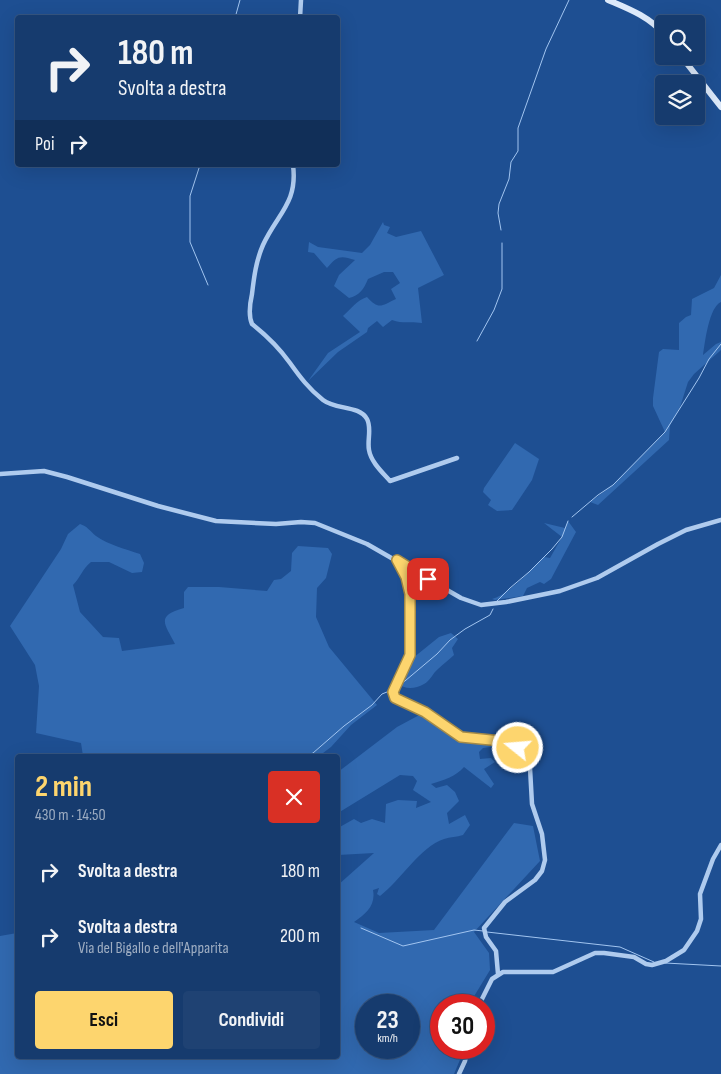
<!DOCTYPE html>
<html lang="it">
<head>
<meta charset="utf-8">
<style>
	:root { --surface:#163b6e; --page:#1f4273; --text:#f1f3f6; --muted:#9eadc2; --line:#355581; --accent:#fdd56e }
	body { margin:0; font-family:"Sofia Sans Condensed",sans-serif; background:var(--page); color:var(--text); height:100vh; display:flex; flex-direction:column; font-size:19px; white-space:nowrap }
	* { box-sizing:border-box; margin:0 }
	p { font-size:16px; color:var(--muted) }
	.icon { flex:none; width:28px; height:28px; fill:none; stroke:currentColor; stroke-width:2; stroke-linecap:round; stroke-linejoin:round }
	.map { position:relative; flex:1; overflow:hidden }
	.details { position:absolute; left:15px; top:754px; width:325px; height:305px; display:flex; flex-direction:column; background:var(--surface); border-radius:5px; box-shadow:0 5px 20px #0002,0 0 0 1px var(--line) }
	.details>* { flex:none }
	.top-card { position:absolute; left:15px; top:15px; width:325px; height:152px; border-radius:5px; box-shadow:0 5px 20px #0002,0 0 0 1px var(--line); background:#163b6e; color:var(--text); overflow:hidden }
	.controls { position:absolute; left:655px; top:15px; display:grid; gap:10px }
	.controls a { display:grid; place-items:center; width:50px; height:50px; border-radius:5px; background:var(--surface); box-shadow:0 5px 20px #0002,0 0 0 1px var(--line); font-size:25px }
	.speed { position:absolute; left:355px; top:994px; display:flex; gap:10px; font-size:25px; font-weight:700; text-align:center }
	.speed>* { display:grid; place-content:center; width:65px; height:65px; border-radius:50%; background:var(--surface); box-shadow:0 5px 20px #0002,0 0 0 1px var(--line); line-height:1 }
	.speed small { font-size:12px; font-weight:400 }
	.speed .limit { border:8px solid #d22; background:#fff; color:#111 }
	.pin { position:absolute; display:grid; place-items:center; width:42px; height:42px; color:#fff; margin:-21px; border-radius:10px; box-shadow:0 2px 8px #0006 }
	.me { position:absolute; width:55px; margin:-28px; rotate:287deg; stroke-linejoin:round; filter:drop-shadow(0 0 4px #0008) }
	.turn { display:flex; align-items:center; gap:18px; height:105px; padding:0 20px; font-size:22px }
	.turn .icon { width:65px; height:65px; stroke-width:2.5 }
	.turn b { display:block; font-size:35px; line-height:42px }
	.then { display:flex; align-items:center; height:48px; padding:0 20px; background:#0003; gap:10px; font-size:19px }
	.round { display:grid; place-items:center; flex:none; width:52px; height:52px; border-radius:5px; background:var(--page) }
	.summary { display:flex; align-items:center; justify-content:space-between; height:85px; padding:0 20px }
	h1 { font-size:30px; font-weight:700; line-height:38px; color:var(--accent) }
	.button { display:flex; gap:10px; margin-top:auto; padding:10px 20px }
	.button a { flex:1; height:58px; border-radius:5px; background:var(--accent); color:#111; font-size:20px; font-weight:700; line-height:58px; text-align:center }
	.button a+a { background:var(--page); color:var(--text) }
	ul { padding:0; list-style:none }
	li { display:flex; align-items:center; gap:15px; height:65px; padding:0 20px }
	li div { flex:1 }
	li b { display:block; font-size:19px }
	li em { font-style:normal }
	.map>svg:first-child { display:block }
	.green { fill:#3169b0; fill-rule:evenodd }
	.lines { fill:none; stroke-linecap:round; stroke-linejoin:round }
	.stream { stroke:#a2c5f0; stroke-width:1 }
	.minor { stroke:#afcbee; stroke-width:4.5 }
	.secondary { stroke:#dce9fa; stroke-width:6 }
	.route-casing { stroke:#a48a48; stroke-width:12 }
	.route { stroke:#fdd56e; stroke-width:9 }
</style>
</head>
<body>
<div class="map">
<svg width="721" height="1074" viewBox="0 0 721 1074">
	<rect width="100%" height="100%" fill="#1e4f92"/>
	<path class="green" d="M383,222l1,3 6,2 -3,6 9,4 25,-6 23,44 -26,13 4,35c-12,-2 -19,1 -30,-3l-9,7 -6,-6 -9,7 -1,4 -29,20 -30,29 20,-28 32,-21 -17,-16c8,-7 14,-16 24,-19 12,13 14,9 29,2l-5,-10 9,-6 -7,-11h-9l-16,7c-4,10 -9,17 -19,19l-15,-12 5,-11 16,-15c-15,-5 -18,-4 -28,8l-13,-15 -6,-1 1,-10 9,5 44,6 8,-8z
		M721,275v27c-12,5 -16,40 -18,53l13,-11 5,-2v8l-27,24 -6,8 -8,25 -10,18 -1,15 -71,65 -8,-3 23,-17 52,-53 -12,-26v-8l6,-46 4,-3 16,1v-27l7,-6 5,-2 1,-16 22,-11z
		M515,443l24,16 -7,21 -20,30 -15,1 -9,-6 3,-5 -8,-8 1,-4z
		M568,521l8,11 -25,47 -7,5 -4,-2 -13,6 -4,8 -28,4 -3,-1c17,-5 39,-29 52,-42l6,1 12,-21 -18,-14 21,5z
		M80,524c7,2 10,7 16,12 13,9 29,13 44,18l4,9 -2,9 -10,1 -23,-11h-18c-9,7 -10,15 -18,23l7,27 23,25 16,1 3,13 53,-7c-10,-20 -20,-28 9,-36v-16l4,-5h31l48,4 7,-11 7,-1 10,-8 1,-18 6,-7 30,2 4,6 -6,24 -9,10 -1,29 13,30 48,58 -26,20 -20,22 -12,9h-236l-2,-13 -45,-10 3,-47 -4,-21 -25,-39 51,-77 7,-15z
		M451,633l7,6 -6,9 2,7c-5,5 -11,9 -16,14 -5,4 -8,12 -14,15 -9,5 -19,6 -27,-1l11,-21 31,-25z
		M425,712l36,25 40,4 4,4 -22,3 -4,4 1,7 11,-1 4,4 -11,7 10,15 -3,4 -27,-21c-9,10 -20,13 -33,17l5,4 11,-3 8,7 4,9 -12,12 2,11 16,-9 5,10 -7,10c-6,2 -13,2 -19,4 -24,8 -43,41 -64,57l-3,-2 2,-6 -6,2c3,15 -7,24 -19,32l25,11 55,-3 80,-107 19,3 7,35 -66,71 15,21 1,17 -20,33 -2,2h-27v43h23l-2,5 -6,-1 6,3 -8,19h-454v-138l17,-3 1,123h320v-171l36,-32 -36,2v-27l16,-9 7,4 11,-4 13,4 1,-19 12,-4 19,1 -1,7 15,-6 -18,-12 4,-9 -4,-5 -13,-1 -62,38v-41l59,-45zM366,1005h43v43h-43z"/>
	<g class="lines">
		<path class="stream" d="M235,18l5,-18
			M200,165l-10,31v46l18,43
			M501,230l-3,-17 1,-9 10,-25 2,-17 7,-11v-23l28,-79 23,-49
			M477,341l17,-31 8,-21v-46
			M572,517l26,-22 15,-10 52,-53 34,-54 10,-19 12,-15
			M496,602l14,-14 19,-16 23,-23 10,-12 6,-16
			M399,686l38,-32 13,-14 15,-11 25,-14 3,-6
			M307,756l6,-3 31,-27 28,-21 10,-11 10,-4
			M361,928l42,18 71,-16 9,1
			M487,932l133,15 34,15
			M665,963l56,3"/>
		<path class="minor" d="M300,18l1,-18
			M293,165c5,38 -16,49 -30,80 -7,16 -9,32 -11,49 -2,9 -4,21 0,30 14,11 28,25 38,39 10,14 19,26 33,37 13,10 36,5 44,19 5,9 0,21 2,31 2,12 13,22 21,31l67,-23
			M0,474l44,-3 23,6 91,29 58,15 60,3 25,-2 14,1 52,21 94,54 20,7 25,-3 54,-11 37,-13 61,-34 28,-14 35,-10
			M398,561l8,16 4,17v61l-17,38 2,5 30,14 36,25 50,6 7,5 12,20 2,36 10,30 3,26 -3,11 -7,9 -30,22 -21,26 2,9 10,14 2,23
			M479,1005l13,-26 11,-7h50l42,-19h9l30,4 12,7 6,1 14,-4 18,-11 13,-19 4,-12 -1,-25 13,-35 8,-14
			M459,1074l6,-13 3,-13"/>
		<path class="secondary" d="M608,0c21,9 40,16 56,34
			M681,56l40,51"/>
	</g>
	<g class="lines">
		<defs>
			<path id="route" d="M428,579l-31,-19 9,17 4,17v61l-17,37 2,6 30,14 36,25 40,4 10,2 7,5"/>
		</defs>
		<use href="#route" class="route-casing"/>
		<use href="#route" class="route"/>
	</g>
</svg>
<div class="controls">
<a><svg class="icon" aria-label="search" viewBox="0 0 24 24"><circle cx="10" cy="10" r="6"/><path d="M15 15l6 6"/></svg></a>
<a><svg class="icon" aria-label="layers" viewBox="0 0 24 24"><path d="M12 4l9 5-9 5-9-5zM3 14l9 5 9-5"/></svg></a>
</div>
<div class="speed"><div>23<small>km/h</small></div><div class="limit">30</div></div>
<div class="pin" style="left:428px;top:579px;background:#d93025"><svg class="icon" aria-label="arrive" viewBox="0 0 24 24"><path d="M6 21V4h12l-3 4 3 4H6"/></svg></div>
<svg class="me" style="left:518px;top:748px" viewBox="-20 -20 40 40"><circle r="17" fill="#fdd56e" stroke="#fff" stroke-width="3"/><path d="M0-11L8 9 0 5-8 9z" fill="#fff"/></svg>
<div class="top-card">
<div class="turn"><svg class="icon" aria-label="right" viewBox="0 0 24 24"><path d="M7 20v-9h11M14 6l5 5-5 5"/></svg><div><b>180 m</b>Svolta a destra</div></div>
<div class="then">Poi<svg class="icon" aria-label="right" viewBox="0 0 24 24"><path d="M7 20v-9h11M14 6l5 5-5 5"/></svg></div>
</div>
<section class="details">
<div class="summary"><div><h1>2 min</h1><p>430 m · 14:50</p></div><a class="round" style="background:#d93025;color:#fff"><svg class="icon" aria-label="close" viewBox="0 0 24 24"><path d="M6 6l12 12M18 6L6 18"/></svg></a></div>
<ul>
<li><svg class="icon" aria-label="right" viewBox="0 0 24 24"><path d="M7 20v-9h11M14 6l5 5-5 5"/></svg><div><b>Svolta a destra</b></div><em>180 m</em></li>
<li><svg class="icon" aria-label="right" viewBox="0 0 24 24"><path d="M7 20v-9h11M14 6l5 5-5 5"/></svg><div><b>Svolta a destra</b><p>Via del Bigallo e dell'Apparita</p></div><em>200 m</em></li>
</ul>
<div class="button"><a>Esci</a><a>Condividi</a></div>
</section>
</div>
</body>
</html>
